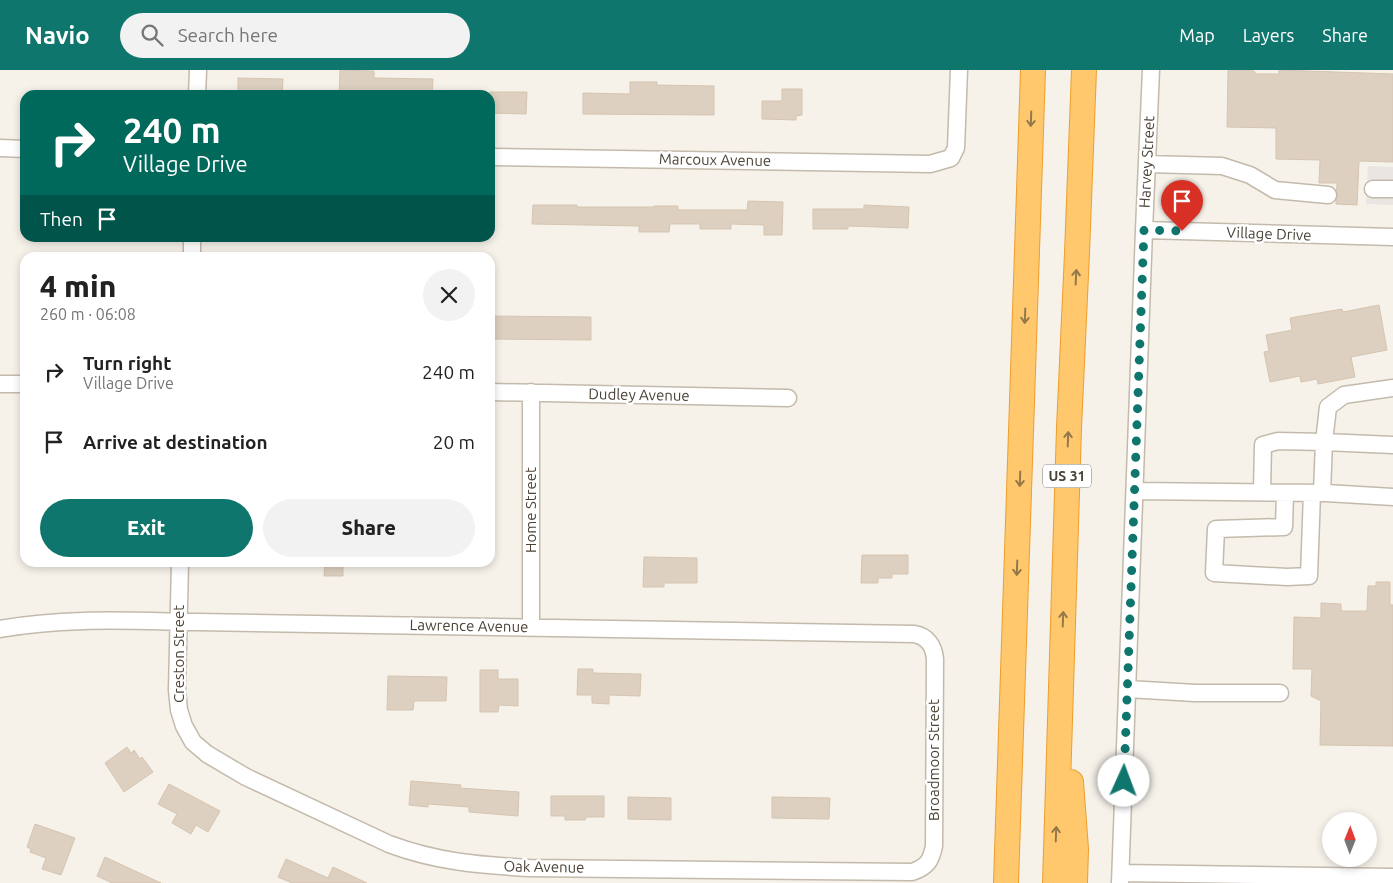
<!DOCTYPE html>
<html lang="en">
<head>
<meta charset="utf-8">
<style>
	:root { --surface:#fff; --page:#f2f2f2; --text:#222; --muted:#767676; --accent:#0f766e }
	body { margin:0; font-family:Ubuntu,sans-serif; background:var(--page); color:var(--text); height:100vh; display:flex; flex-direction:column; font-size:19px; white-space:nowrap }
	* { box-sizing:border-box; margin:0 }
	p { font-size:16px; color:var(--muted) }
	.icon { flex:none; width:28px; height:28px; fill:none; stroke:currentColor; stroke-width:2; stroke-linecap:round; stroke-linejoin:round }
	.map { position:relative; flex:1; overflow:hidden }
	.side { position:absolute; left:20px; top:182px; width:475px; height:315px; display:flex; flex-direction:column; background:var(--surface); border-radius:15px; box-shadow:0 2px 8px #0003 }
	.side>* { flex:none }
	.guide { position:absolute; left:20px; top:20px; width:475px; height:152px; border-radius:15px; box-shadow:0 2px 8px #0003; background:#00695c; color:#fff; overflow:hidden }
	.needle { width:32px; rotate:1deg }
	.fabs { position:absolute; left:1322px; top:742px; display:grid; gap:10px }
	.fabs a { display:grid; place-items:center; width:55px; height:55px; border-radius:50%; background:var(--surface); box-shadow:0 2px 8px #0003; font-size:25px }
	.pin { position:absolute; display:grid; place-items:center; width:42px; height:42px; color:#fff; margin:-51px -21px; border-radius:50% 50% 50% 0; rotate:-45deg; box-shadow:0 0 5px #0007 }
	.pin .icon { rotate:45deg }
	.me { position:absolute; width:55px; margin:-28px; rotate:2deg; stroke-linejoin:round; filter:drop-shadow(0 0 4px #0008) }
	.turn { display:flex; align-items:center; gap:18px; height:105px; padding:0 20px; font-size:22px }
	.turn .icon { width:65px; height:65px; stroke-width:2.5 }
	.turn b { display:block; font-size:35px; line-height:42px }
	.then { display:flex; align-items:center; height:48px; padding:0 20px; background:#0003; gap:10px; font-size:19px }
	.round { display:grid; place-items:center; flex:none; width:52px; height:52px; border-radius:26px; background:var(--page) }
	.overview { display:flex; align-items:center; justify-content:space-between; height:85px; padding:0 20px }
	h1 { font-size:30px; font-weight:800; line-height:38px }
	.cta { display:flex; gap:10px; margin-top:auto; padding:10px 20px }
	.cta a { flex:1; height:58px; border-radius:30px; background:var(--accent); color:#fff; font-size:20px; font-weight:800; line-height:58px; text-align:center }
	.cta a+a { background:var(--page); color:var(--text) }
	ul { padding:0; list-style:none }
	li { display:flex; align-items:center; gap:15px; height:70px; padding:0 20px }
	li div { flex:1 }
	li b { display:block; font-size:19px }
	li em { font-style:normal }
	header { display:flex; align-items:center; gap:30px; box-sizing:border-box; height:70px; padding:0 25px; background:var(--accent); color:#fff }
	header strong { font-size:24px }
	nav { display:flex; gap:28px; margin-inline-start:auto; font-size:18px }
	.search { width:350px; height:45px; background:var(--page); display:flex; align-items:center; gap:12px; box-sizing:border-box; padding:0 18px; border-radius:28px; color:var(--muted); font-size:19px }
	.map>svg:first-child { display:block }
	.parking { fill:#e8e5e2 }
	.building { fill:#ddd0c1; stroke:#d5c5b0 }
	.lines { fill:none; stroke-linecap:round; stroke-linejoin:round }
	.minor-casing { stroke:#c3baab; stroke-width:19 }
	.highway-casing { stroke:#ee9e2c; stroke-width:26 }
	.minor { stroke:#fff; stroke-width:16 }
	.highway { stroke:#ffc86c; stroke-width:24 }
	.oneway { stroke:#94784c }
	.route { stroke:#0f766e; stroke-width:9; stroke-dasharray:0 16.2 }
	.labels { text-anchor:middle; stroke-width:5; stroke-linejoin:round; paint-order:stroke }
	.shield { fill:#fff; stroke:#827b73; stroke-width:1 }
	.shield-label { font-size:14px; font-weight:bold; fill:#4c4337 }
	.street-label { font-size:15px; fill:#4c4337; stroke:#fff }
</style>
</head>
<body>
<header>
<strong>Navio</strong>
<div class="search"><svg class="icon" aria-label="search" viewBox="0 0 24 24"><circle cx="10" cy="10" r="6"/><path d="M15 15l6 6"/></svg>Search here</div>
<nav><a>Map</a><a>Layers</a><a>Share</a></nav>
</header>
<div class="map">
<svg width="1393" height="813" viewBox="0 0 1393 813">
	<rect width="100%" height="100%" fill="#f6f2ea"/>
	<path class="parking" d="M1368,96l25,1v38l-27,-1z"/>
	<path class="building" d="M340,0l34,1v7l59,1 -1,16h-93z
		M1228,0h25l3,4h23v-4l114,4v88l-34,-1 -2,44 -21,-1 1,-21h-18l1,-23 -44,-1v-31l-49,-1z
		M238,8l45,1 -1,16h-44z
		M630,12h27v3l57,1v29l-131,-1v-21l47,1z
		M782,19h20v26l-6,1v4l-34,-1v-18h20z
		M490,22h37l-1,22 -36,-1z
		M748,131l35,1 -1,33h-18v-10l-33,-1v5h-31v-5h-30l-1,8h-30v-6l-107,-2 1,-19h44v2h77v-1h24v4h69z
		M864,135l45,2 -1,21 -60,-2v3h-35v-20h51z
		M1379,235l8,45 -36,7 4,20 -37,7 -1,-5 -16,3 -1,-6 -30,6 -6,-30 5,-1 -3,-16 26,-5 -2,-12 52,-9 1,3z
		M490,246l101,1v23l-101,-1z
		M862,485h46v19h-16v4h-14v5h-17z
		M644,487l53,1v25h-33v4h-21z
		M325,492h18v14h-19z
		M1376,512h14v23h3v141l-73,-1 1,-44 -10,-5 1,-27h-19l1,-52 27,1v-15l20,1v7h26l1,-25h8z
		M578,599h15v4l48,1 -1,22 -31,-1v9l-17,-1v-8h-15z
		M480,600h18v9h20v27l-19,-1 -1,7h-18z
		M388,606l59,1 -1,24h-32l-1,9h-26z
		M127,677l4,6 3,-3 6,9 2,-2 11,15 -29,20 -19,-29z
		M411,711l50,4 -1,3 59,4 -1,24 -49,-4v-5l-41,-3v3l-19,-2z
		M169,714l51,27 -12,21 -12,-7 -5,9 -19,-11 5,-9 -19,-10z
		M551,726h53v21h-18l-1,3h-20v-4h-14z
		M628,727l43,1v22l-43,-1z
		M772,727l58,1 -1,21 -57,-1z
		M35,754l40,14 -14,37 -19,-6 4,-11 -16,-6 1,-3 -4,-2z
		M105,787l56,26h-49l-15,-7z
		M286,789l42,19 5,-11 34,16h-75l-14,-6z"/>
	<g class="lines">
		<defs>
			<path id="minor" d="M197,25l1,-25
				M0,78l25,1
				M490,87l440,7 21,-6 5,-10 3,-78
				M1147,94l75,2 28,9 25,15 53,5
				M1373,119h20
				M1144,160l249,7
				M192,188v-20
				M0,314h25
				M490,322l298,6
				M531,322v235
				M1135,421l191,2 67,4
				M1262,422l1,-47 15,-4 46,1 4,-35 16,-12 49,-7
				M1285,423l-1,34 -68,2 -2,44 73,4 22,-1 3,-83
				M1322,423l2,-51 69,3
				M0,559c65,-12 133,-8 199,-7l715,12c13,2 20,12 21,25l-1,187c-3,15 -7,21 -22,26l-383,-4c-50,-3 -92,-6 -140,-24l-143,-67 -39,-23 -14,-12 -9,-16 -5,-16 -2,-20 3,-128
				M1128,619l67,4h85
				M1121,803l272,4
				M1120,813l24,-653 7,-160"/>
			<path id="highway" d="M1071,712l5,67 -1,34
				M1006,813l27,-813
				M1055,813l14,-455 8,-175 7,-183"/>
		</defs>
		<use href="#minor" class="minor-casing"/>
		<use href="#highway" class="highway-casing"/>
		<use href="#minor" class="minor"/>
		<use href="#highway" class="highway"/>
	</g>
	<defs><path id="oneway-shaft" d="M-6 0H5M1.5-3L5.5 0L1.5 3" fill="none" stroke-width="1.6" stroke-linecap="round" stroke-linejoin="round" transform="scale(1.25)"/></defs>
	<g class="oneway">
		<use href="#oneway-shaft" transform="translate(1031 49) rotate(92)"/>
		<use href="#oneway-shaft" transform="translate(1076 207) rotate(-87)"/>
		<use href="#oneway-shaft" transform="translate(1025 246) rotate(92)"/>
		<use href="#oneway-shaft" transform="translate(1068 369) rotate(-88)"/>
		<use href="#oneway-shaft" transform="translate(1020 409) rotate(92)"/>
		<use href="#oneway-shaft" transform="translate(1017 498) rotate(92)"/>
		<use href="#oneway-shaft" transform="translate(1063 549) rotate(-88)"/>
		<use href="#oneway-shaft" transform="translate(1056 764) rotate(-88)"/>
	</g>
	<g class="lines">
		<path class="route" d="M1124,711l20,-551 38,1"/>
	</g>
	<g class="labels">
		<rect class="shield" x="1043" y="394.5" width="48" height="23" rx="4"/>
		<g class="shield-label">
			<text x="1067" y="411">US 31</text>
		</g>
		<g class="street-label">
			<text transform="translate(715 90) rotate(1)" y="5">Marcoux Avenue</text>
			<text transform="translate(1147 92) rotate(-87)" y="5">Harvey Street</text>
			<text transform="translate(1269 164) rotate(2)" y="5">Village Drive</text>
			<text transform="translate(639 325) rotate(1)" y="5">Dudley Avenue</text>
			<text transform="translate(531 440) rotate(-90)" y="5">Home Street</text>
			<text transform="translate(469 556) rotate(1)" y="5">Lawrence Avenue</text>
			<text transform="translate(179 584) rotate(-90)" y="5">Creston Street</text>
			<text transform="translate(934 690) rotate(-90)" y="5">Broadmoor Street</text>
			<text transform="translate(544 797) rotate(1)" y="5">Oak Avenue</text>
		</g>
	</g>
</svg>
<div class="fabs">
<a><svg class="needle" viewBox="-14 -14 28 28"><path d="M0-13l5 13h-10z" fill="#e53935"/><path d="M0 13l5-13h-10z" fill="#767676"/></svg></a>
</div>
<div class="pin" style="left:1182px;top:161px;background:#d93025"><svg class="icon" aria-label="arrive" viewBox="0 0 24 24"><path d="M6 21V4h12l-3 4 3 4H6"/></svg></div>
<svg class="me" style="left:1124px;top:711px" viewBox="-20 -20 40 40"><circle r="19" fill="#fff"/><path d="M0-13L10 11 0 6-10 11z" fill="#0f766e"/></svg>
<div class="guide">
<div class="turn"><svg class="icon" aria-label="right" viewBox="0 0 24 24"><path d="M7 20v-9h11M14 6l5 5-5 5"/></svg><div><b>240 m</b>Village Drive</div></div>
<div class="then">Then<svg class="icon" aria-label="arrive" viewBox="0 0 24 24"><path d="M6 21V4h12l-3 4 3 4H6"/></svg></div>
</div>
<section class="side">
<div class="overview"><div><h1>4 min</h1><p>260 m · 06:08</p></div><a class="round"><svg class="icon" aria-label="close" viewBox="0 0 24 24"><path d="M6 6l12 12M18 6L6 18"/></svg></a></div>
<ul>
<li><svg class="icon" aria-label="right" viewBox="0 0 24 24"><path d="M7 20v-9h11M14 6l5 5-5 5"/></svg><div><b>Turn right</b><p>Village Drive</p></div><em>240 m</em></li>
<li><svg class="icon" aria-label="arrive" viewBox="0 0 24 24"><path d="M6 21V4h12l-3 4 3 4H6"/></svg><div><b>Arrive at destination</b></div><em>20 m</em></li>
</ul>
<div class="cta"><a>Exit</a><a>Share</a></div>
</section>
</div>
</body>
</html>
